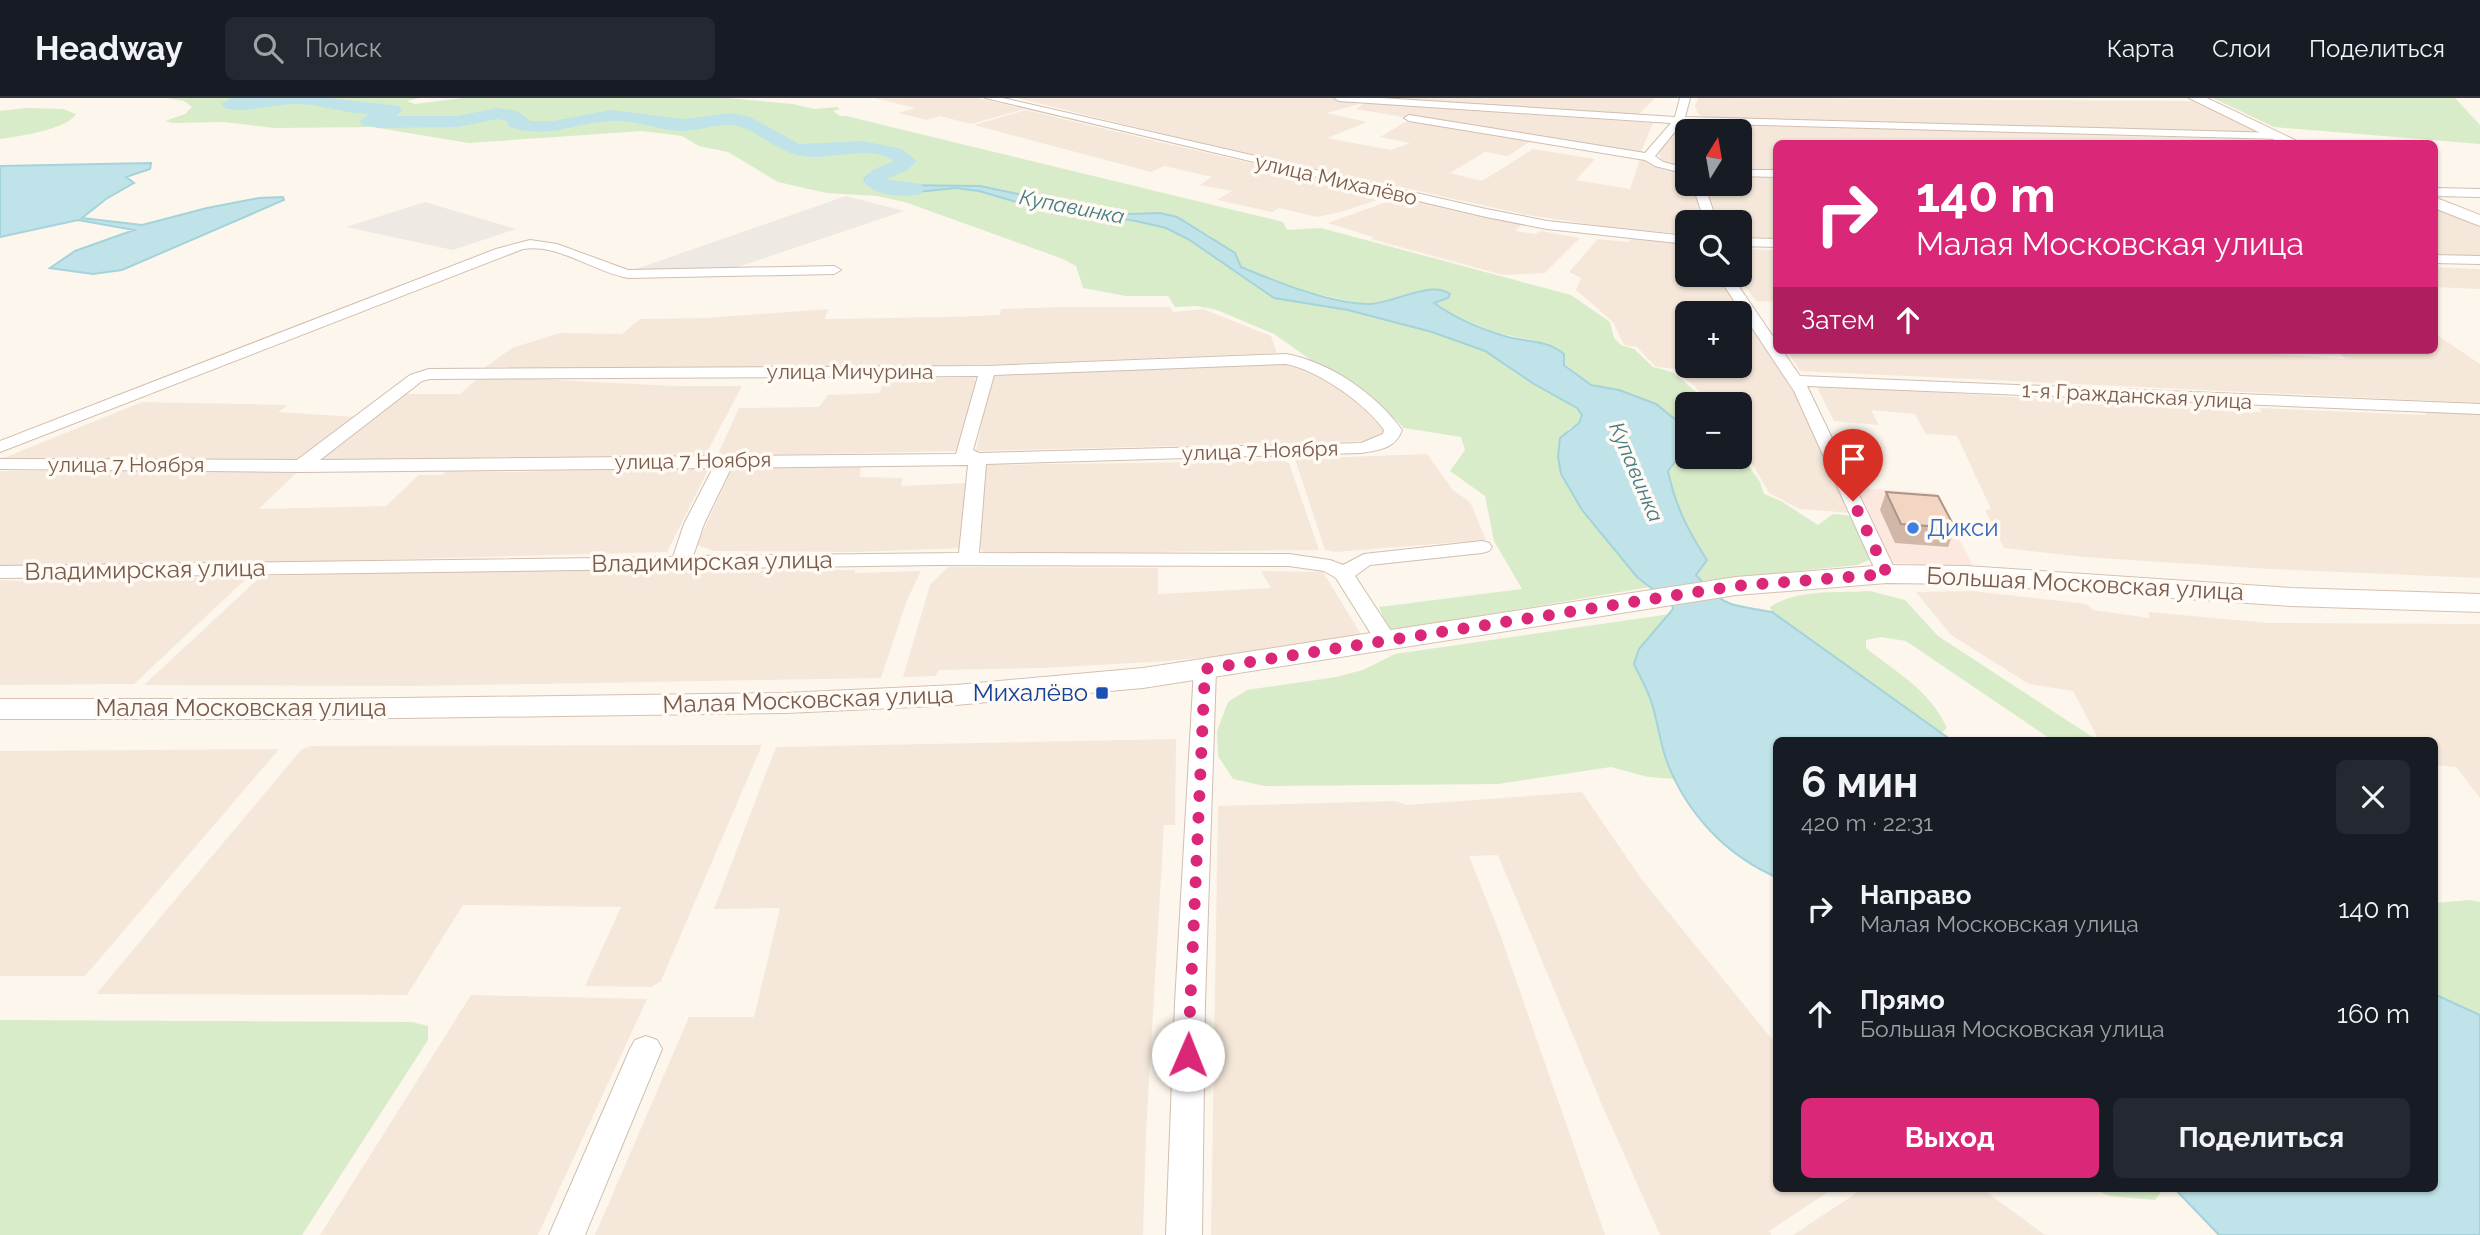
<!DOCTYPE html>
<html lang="ru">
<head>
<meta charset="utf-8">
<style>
	:root { --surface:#171b24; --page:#242831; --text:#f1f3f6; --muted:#9ea1a6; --line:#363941; --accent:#db2777 }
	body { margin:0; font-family:Raleway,sans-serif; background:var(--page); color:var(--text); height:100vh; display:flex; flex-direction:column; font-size:26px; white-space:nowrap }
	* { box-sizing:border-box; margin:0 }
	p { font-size:23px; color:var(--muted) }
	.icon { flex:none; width:38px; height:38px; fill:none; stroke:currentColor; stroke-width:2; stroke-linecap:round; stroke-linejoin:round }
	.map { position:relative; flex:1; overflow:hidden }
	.sheet { position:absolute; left:1773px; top:639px; width:665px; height:455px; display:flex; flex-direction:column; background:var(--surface); border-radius:10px; box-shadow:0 2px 5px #0004 }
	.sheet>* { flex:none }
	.banner { position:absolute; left:1773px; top:42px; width:665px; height:214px; border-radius:10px; box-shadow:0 2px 5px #0004; background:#db2777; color:#fff; overflow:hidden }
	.needle { width:46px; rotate:11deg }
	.buttons { position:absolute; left:1675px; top:21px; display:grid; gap:14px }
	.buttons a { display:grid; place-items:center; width:77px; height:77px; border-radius:10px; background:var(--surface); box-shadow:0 2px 5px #0004; font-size:35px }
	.pin { position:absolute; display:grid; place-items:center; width:60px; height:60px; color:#fff; margin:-72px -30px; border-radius:50% 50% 50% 0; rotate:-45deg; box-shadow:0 0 7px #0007 }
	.pin .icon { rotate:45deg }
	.me { position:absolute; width:77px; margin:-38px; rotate:1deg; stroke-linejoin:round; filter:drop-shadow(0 0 5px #0008) }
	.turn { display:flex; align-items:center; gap:24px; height:147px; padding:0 28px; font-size:32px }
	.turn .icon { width:91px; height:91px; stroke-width:2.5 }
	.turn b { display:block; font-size:49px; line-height:60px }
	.then { display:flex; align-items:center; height:66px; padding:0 28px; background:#0003; gap:14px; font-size:26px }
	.round { display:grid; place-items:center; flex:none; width:74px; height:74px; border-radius:10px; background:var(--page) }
	.head { display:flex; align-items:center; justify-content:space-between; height:119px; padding:0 28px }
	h1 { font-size:42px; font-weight:700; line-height:52px }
	.primary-button { display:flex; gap:14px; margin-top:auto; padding:14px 28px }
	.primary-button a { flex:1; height:80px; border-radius:10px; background:var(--accent); color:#fff; font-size:28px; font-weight:700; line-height:80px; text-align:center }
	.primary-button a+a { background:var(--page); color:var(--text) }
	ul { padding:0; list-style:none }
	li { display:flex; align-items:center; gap:21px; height:105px; padding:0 28px }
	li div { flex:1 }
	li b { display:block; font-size:26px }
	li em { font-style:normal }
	header { display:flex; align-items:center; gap:42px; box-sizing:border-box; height:98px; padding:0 35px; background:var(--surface); border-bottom:2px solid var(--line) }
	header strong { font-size:33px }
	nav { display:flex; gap:38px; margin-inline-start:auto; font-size:24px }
	.search { width:490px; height:63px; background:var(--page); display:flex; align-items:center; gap:18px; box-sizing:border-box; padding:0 24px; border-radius:10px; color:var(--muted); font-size:26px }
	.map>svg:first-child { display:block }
	.residential { fill:#f5e8da; fill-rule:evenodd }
	.commercial { fill:#fde8e0 }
	.industrial { fill:#efe9e4 }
	.green { fill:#d8ecc9 }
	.water { fill:#bfe3e8; stroke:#a5d3da; stroke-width:2 }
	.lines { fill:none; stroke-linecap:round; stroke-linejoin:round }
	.river { fill:#bfe3e8; fill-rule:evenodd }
	.street-casing { stroke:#d1beb0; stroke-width:2 }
	.secondary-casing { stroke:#d6c0b0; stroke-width:2 }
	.street { fill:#fff; fill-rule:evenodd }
	.secondary { fill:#fff; fill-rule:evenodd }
	.wall { fill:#d1b7a8 }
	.building { fill:#f3d5c3; stroke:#aa9588; stroke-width:2 }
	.route { stroke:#db2777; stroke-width:12; stroke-dasharray:0 21.6 }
	.shop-dot { fill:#3f7fe0; stroke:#fffaf3; stroke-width:2.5 }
	.transit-dot { fill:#1a4fb4; stroke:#fffaf3; stroke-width:2.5 }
	.labels { text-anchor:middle; stroke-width:7; stroke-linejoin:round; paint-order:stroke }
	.far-street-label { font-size:21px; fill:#7a5c4d; stroke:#fffaf3 }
	.far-water-label { font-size:21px; font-style:italic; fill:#437c86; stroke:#fffaf3 }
	.shop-label { font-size:24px; fill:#366cbe; stroke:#fffaf3; text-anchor:start }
	.street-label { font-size:24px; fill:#7a5c4d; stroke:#fffaf3 }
	.transit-label { font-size:24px; fill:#164399; stroke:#fffaf3; text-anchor:end }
</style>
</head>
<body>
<header>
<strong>Headway</strong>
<div class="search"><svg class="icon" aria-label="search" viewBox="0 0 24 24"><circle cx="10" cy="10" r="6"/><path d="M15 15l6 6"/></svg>Поиск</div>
<nav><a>Карта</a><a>Слои</a><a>Поделиться</a></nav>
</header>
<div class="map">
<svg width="2480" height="1137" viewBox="0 0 2480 1137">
	<rect width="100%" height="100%" fill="#fdf6ec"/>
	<path class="residential" d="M874,0h103l47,11 -53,15 -31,-8 -13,4 -29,-7 17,-5z
		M1017,0h313l29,6 -32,9 40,9 -40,16 64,12 19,-7 -30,-6 29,-17 123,20 -24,16 -23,-4 -35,21 32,8 51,-32 62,10 -19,21 54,9 10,-30h4l43,18v7h6l13,38h-19v12l-72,-6 -88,-13 -331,-73z
		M1354,0h301l-18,18z
		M1698,0l494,3 68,32 -551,-14 -11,-5 -3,-8z
		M1365,5l288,20 -12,29 -53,-5 -233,-38z
		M1026,12l129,31 237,54 -51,17 -24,5 -38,-9 -7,4 -55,-12 15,-9 -32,-6 12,-8 -48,-11 -13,6 -177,-47z
		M1684,24l589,18 7,3 -504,1v26l-36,-1v-38h-53v36l-19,-2 -7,-5 -2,-7 19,-28z
		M1740,77l36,2v61l-36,-1v-15h-24l-11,-38h35z
		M1400,99l122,27 -7,7 20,3 6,-3 39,7 -35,35 -42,2 -132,-36 2,-2 -45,-14z
		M2434,110l46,17v31l-46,-2z
		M1633,140l54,6v31h31l81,126 53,112 -52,-4 -31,-16 -29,-50v-39h-27l-37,-35 -20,-2 -19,-20 -13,-2 -11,-23 -37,-32 5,-12 -12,-6 29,-33 30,3zM1687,215h53v53h-53z
		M1740,151l36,1v52l-20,-1 -19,-26h3z
		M2434,169l46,2v20l-46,-2z
		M1065,209h105l3,5 30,-3 68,27 6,17 -340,14 -453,1 28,-20 48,-15 62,1 18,-15 67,-1 121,-9 -3,10 124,-2 51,-2 1,-6z
		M2434,235l46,31v39l-680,-32 -13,-21h432l127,9 -10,-9h98z
		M1293,265l65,35 22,17 6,19 -17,7 -393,10 15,-75z
		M480,278l195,10h67l-37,70 -384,4 83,-66h56z
		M934,280h40l4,6 -20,67 -241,5 22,-48 80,-1 9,-12 51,-2 5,-11 41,-1z
		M1816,287l446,27 -3,-4 166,7 2,-4 53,1v166l-211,-9 -185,-12 -80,-9 -19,-38 6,-1 -34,-73 -31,-2 -11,-20 -44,-4 8,15 -45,-4z
		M142,304l146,3 -10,7 79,5 -61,44 -295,-2z
		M1427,356l26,36 17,12 16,38 -151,12 -10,-2 -30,-91z
		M1283,363l6,2 30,87 -335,4 -4,-7 4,-82z
		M710,368l-43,86 -476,13 -191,2v-96h298l-39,38 127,-3 33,-31h24l3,-4 68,1z
		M861,368l-1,11 43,1 -2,8 67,-3 -6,65 -106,4 -142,-1 -17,-6 35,-77z
		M698,468l-1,5 158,-1v3l66,-2 -14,29 -26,78 -467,8 -270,-1 117,-109z
		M948,469l210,1v26l113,-6 -10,-17 62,1 39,64 -123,18 -71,7 -124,7 -105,2 -4,6 -32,1 27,-92z
		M248,479l-114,107 -134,1v-105l60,2 4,-3z
		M1972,493l115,13 6,6 56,8v-6l120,11 211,1v174l-24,-31 -22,-2v-25l-336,-2 -25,-47 -44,-7 -78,-49 -35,-43z
		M1176,641l-1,86h-11l-18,308 -3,102h-548l94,-218h65l26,-109 -66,1 62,-162z
		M762,647l-101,236 -10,6 -66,-1 36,-79 -158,-2 -56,90 -311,-1 206,-245 9,-3z
		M279,651l-194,227h-85v-225z
		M1582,694l60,88 134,164v144h58l-65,43 2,4h-111l-58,-130 -104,-250 -29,1 31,78 105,301h-394l7,-429 177,-5 12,4z
		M471,897l176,4 -109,236h-218z
		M1864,1090h117l64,47h-252z"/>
	<path class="commercial" d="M1858,390l77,5 38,73 -82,-3z"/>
	<path class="industrial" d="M846,98l58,15 -172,58 -99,1z
		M425,104l91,27 -63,21 -107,-23z"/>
	<path class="green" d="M165,0h254l-12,3 8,3 47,-6h265l66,6 21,5 23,-2 3,2 -7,2 7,5h6l437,106 4,8 34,-2 250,67 39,27 4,16 7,7 13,4 19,18 19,5 39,32h-24v25l-31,-25 -37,-14 -28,-5 -54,-44 -41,-8 -49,-20 -14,-10 -5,-13 -61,15 -73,-16 -53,-22 -29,-30 -35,-20 -17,-4 -29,1 -47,-6 -104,-22h-72l-43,-7 58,13 14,-4 42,3 34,10 123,20 30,7 22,11 86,59 74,12 84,22 53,19 49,33 43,24 5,7 -3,8 -11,6 14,81 55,67 13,10 -261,44 -10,-24 143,-18 -28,-48 -9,-45 -35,-25 15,-21 -4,-13 -57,-9 -37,-36 -53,-30 -40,-28 -57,-24 -20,-4 -22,1 -7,-11h-42l-43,-8 -7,-22 -13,-7 -158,-57 -28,-6 -50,-3 -49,-11 -50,-30 -29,-6 -17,-10 -40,-5 -173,12 -97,-16 -97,1 -52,-6 -51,1 -7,-2 20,-7 7,-7 -8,-6z
		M2213,0h242l25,27v19l-206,-17z
		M27,10l36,1 13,5c-8,15 -59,23 -76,25v-28z
		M1687,349v10h53v-4l20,29 4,12 17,7 37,24 15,-11 21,2 20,42 -17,7 -156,16 -5,-6 11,-15c-19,-29 -32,-56 -39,-90z
		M1870,493l35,9 33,36 159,104h-45l-146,-99 -25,-4 -15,3v8c32,26 63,41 81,80l-6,5 -169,-121 -2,-5c26,-18 69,-14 100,-16z
		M1670,516l-31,35 -5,15 18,39 8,36 15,40 -27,-2 -37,-10 -113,17 -233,2 -32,-7 -15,-23 -1,-25 11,-29 19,-12 89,-13 27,-7 32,-16z
		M2470,802l10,2v113l-46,-21v-91z
		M0,922l412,2 16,4v14l-126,195h-302z
		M2092,1090h72l-9,12 -45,-4z"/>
	<path class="water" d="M151,65l-1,6 -24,8 8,6 -28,16 -24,19 60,7 65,-17 52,-10 24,-1 1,3 -162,70 -29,4 -43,-6 25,-17 59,-21 -56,-10 -78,17v-71z
		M881,76l3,7 9,4 87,1 104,22 47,6 29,-1 17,4 58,36 6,14c36,15 85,35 125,37 23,2 64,-25 84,-10l-2,4 -14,5c21,15 49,27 74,34 20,5 39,3 56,17v11l27,20 28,5 37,14 31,25v18l-19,24c7,34 20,60 39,89l-11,15c30,34 34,29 76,37l179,128h-175v137c-50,-22 -89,-63 -109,-115 -7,-19 -9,-39 -15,-58 -4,-14 -12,-27 -18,-40l5,-15 34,-40 -1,-5 -35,-27 -55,-67 -21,-36 -3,-17 2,-19 19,-15 3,-8 -5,-7 -43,-24 -49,-33 -53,-19 -84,-22 -74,-12 -86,-59 -22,-11 -30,-7 -123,-20 -34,-10 -24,-3 -38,4 -37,-5 -15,-8 4,-4z
		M2434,896l46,21v220h-261l-45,-47h260z"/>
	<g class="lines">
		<path class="river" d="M231,0h99l69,8 3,4 -6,6h62l39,-8 20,3 14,10h22l58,-11 72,9 48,-6 19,4 49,27 64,-3 39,8 15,12 -11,10 -20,8 35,5 3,5 -3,5c-18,4 -47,2 -58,-13l9,-11 22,-9c-24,-16 -57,-3 -84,-4 -32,-1 -56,-31 -78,-32 -16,-1 -32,5 -48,6 -25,0 -50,-12 -75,-10 -40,3 -57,18 -100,6l-2,-6 -10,-2 -39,8 -78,1 -18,-3 -2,-4 9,-7c-25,0 -48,-10 -73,-10 -24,0 -48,10 -72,4l-3,-4z"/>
		<defs>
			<path id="street" d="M985,0h18l483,111 61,12 140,15v8l-140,-15 -61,-12z
				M1334,0h47l294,19 5,-19h10l-5,19 595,16 5,3 -5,3 -598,-16 -27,33 8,6 24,6v6l-32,-8 -10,-6 -236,-39 -5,-3 5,-3 236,38 26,-30 -332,-22z
				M1740,72h36v7l-36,-1z
				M1692,86h12l13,38h-12z
				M2434,90l46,1v8l-46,-1z
				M1740,140l36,1v8l-36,-1z
				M530,142l27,4 71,26 206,-4 7,4 -7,4 -206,4c-34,-6 -70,-35 -105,-29l-523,203v-11l496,-192z
				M2434,157l46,1v8l-46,-1z
				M1717,177h14l45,66v9h6l18,26 680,28v10l-673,-28 90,188 -3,4h-14l-3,-4 -83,-183z
				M1286,256c44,8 90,40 116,76 -7,19 -23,20 -41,23l-375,11 -7,89 310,1 41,6 13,5 21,-11 118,-13 7,2 3,4 -3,4 -7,2 -112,12 -15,11 42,64 -3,5h-16l-42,-67 -12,-7 -35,-5 -352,-1 -937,13v-12l673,-9 11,-33 29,-56 -414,4 -299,-3v-10l297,1 113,-85 19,-6 558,-3zM1286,266c32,6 80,40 98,66l-1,4 -22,9 -382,10 -6,-3 21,-75zM978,278l-22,78 -636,6 102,-79 8,-2zM968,367l-9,88 -266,3 11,-32 27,-56z
				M1205,564l8,2 3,5 -11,334 -3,232h-36l9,-232 19,-334 3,-5z
				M646,938l11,4 5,9 -77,186h-36l81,-186 5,-9z"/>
			<path id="secondary" d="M2189,0h18l96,46h-20z
				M2434,99l46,18v11l-46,-18z
				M1887,467l79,1 325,22 189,6v18l-189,-6 -325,-22 -79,-1 -151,12 -593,93 -187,17 -170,8 -460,6h-326v-20h326l460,-6 170,-8 187,-17 593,-91z"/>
		</defs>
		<use href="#street" class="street-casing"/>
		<use href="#secondary" class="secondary-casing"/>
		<use href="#street" class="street"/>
		<use href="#secondary" class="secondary"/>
	</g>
	<path class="wall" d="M1886,394l69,36 -7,19 -53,-4 -15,-33z"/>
	<path class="building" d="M1886,394l52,4 17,32 -54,-4z"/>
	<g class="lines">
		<path class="route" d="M1188,957l17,-386 530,-83 152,-12 -34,-73"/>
	</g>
	<circle class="shop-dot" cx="1913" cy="430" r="7"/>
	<rect class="transit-dot" x="1095" y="588" width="14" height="14" rx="3.5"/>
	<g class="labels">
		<g class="far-street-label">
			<text transform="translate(1336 82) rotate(13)" y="7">улица Михалёво</text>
			<text x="850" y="281">улица Мичурина</text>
			<text transform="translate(2137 298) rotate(3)" y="7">1-я Гражданская улица</text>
			<text transform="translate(1260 353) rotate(-2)" y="7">улица 7 Ноября</text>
			<text transform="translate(693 363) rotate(-1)" y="7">улица 7 Ноября</text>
			<text x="126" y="374">улица 7 Ноября</text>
		</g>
		<g class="far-water-label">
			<text transform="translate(1072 109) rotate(11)" y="7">Купавинка</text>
			<text transform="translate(1636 374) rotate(67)" y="7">Купавинка</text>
		</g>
		<g class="shop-label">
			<text x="1927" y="438">Дикси</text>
		</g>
		<g class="street-label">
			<text transform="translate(712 464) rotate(-1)" y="8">Владимирская улица</text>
			<text transform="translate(145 472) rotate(-1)" y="8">Владимирская улица</text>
			<text transform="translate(2085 486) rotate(3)" y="8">Большая Московская улица</text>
			<text transform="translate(808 602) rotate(-2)" y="8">Малая Московская улица</text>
			<text x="241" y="618">Малая Московская улица</text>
		</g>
		<g class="transit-label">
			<text x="1088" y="603">Михалёво</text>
		</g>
	</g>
</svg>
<div class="buttons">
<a><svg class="needle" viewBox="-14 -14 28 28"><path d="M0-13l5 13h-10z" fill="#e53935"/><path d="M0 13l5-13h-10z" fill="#9ea1a6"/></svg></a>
<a><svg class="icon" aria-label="search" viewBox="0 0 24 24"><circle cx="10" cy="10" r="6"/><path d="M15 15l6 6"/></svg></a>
<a>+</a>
<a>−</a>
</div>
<div class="pin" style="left:1853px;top:403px;background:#d93025"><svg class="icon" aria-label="arrive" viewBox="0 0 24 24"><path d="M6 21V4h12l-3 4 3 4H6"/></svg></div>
<svg class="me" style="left:1188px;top:957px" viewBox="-20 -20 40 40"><circle r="19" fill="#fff"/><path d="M0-13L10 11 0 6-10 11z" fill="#db2777"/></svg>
<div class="banner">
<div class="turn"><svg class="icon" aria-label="right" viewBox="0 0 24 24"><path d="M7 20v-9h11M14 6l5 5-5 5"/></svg><div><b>140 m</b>Малая Московская улица</div></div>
<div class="then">Затем<svg class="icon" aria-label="ahead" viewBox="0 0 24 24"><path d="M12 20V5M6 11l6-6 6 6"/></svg></div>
</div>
<section class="sheet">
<div class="head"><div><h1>6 мин</h1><p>420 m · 22:31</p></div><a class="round"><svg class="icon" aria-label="close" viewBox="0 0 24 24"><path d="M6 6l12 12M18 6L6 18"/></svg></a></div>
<ul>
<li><svg class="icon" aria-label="right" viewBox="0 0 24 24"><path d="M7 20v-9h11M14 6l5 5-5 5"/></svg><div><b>Направо</b><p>Малая Московская улица</p></div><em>140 m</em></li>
<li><svg class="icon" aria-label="ahead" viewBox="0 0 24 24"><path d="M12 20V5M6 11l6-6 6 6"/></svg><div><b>Прямо</b><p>Большая Московская улица</p></div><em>160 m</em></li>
</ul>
<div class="primary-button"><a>Выход</a><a>Поделиться</a></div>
</section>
</div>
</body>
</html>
